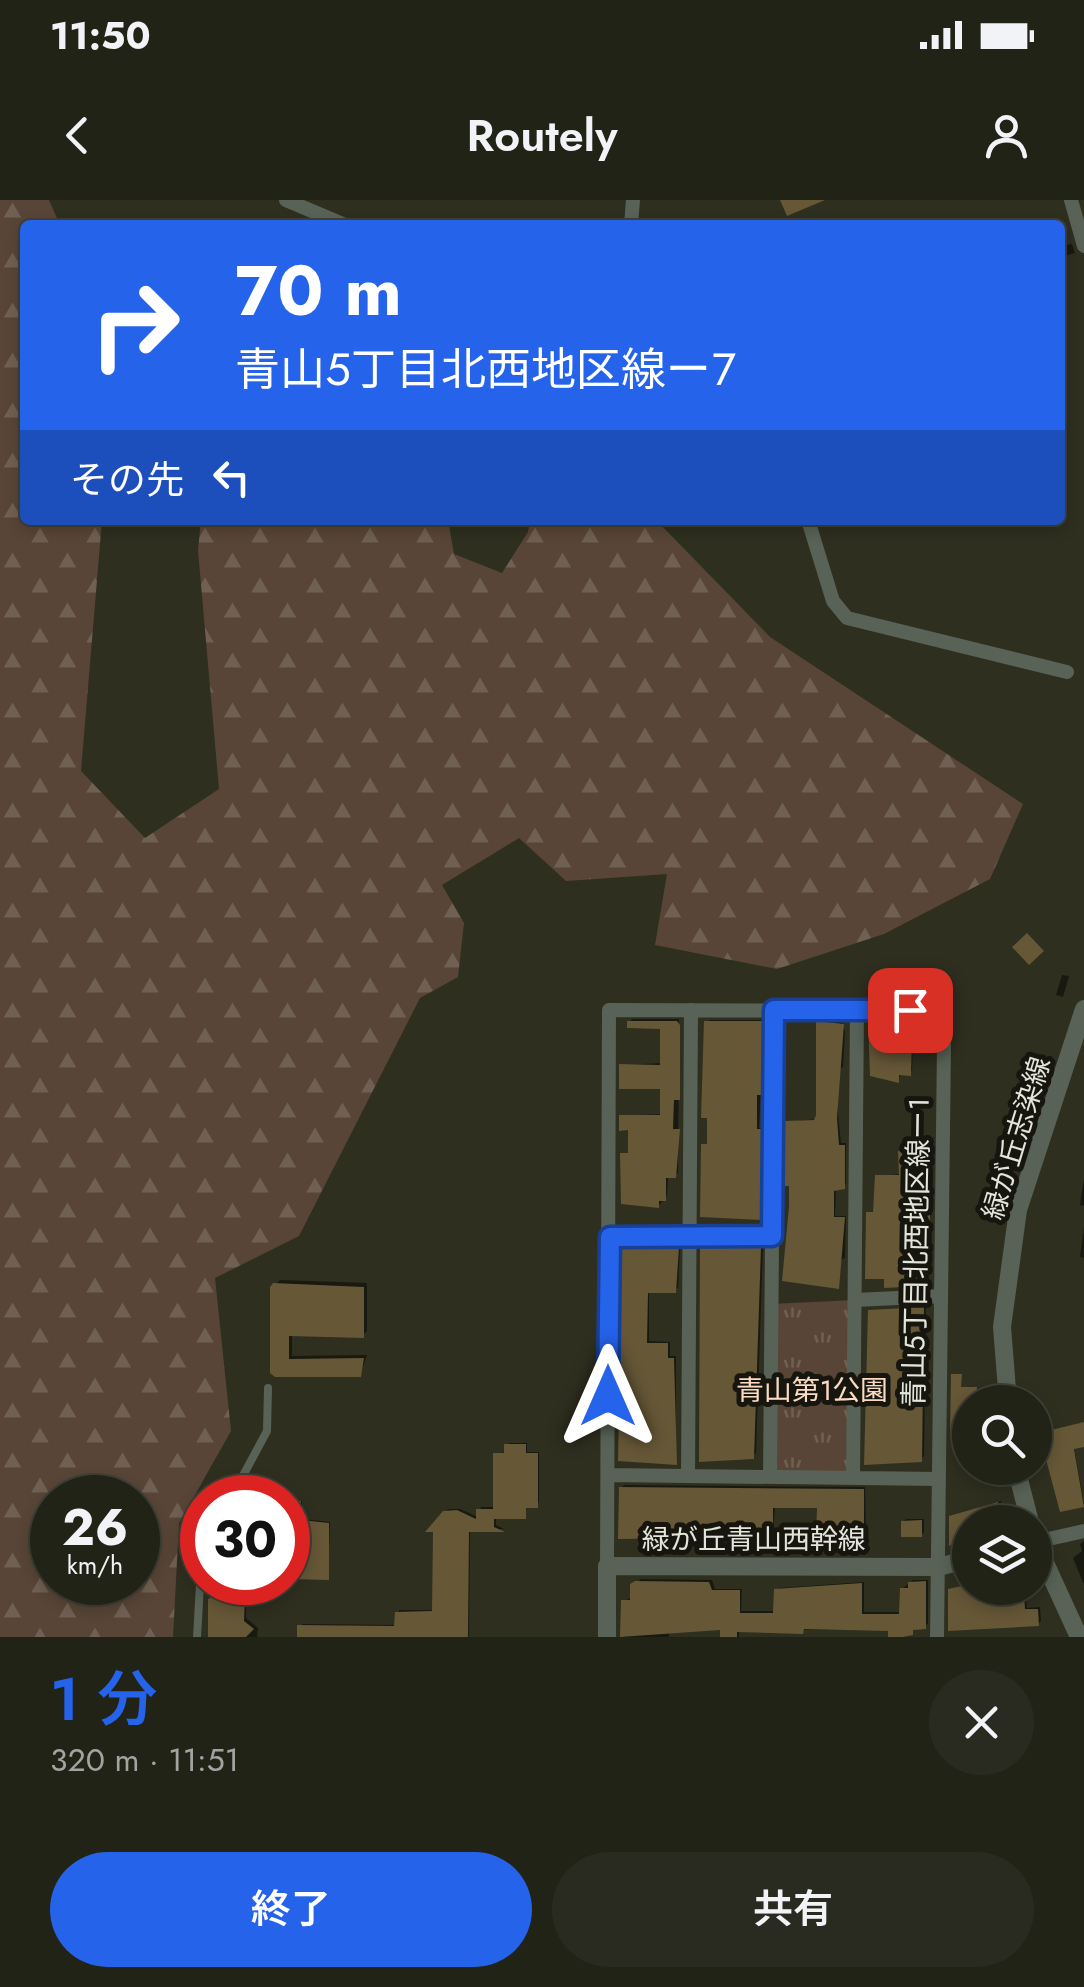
<!DOCTYPE html>
<html lang="ja">
<head>
<meta charset="utf-8">
<style>
	:root { --surface:#222317; --page:#2a2b20; --text:#f1f3f6; --muted:#a2a4a1; --line:#3f4036; --accent:#2563eb }
	body { margin:0; font-family:Jost,"Noto Sans JP",sans-serif; background:var(--page); color:var(--text); height:100vh; display:flex; flex-direction:column; font-size:38px; white-space:nowrap }
	* { box-sizing:border-box; margin:0 }
	p { font-size:32px; color:var(--muted) }
	.icon { flex:none; width:55px; height:55px; fill:none; stroke:currentColor; stroke-width:2; stroke-linecap:round; stroke-linejoin:round }
	.map { position:relative; height:1437px; overflow:hidden }
	.panel { display:flex; flex-direction:column; background:var(--surface); flex:1 }
	.panel>* { flex:none }
	.top-card { position:absolute; left:20px; top:20px; width:1045px; height:305px; border-radius:10px; box-shadow:0 5px 15px #0003,0 0 0 2px var(--line); background:#2563eb; color:#fff; overflow:hidden }
	.fabs { position:absolute; left:952px; top:1185px; display:grid; gap:20px }
	.fabs a { display:grid; place-items:center; width:100px; height:100px; border-radius:50%; background:var(--surface); box-shadow:0 5px 15px #0003,0 0 0 2px var(--line); font-size:50px }
	.speed { position:absolute; left:30px; top:1275px; display:flex; gap:20px; font-size:50px; font-weight:700; text-align:center }
	.speed>* { display:grid; place-content:center; width:130px; height:130px; border-radius:50%; background:var(--surface); box-shadow:0 5px 15px #0003,0 0 0 2px var(--line); line-height:1 }
	.speed small { font-size:25px; font-weight:400 }
	.speed .limit { border:15px solid #d22; background:#fff; color:#111 }
	.pin { position:absolute; display:grid; place-items:center; width:85px; height:85px; color:#fff; margin:-42px; border-radius:20px; box-shadow:0 5px 15px #0006 }
	.me { position:absolute; width:110px; margin:-55px; rotate:0deg; stroke-linejoin:round; filter:drop-shadow(0 0 8px #0008) }
	.turn { display:flex; align-items:center; gap:35px; height:210px; padding:0 50px; font-size:45px }
	.turn .icon { width:130px; height:130px; stroke-width:2.5 }
	.turn b { display:block; font-size:70px; line-height:85px }
	.then { display:flex; align-items:center; height:95px; padding:0 50px; background:#0003; gap:20px; font-size:38px }
	.round { display:grid; place-items:center; flex:none; width:105px; height:105px; border-radius:52px; background:var(--page) }
	.overview { display:flex; align-items:center; justify-content:space-between; height:170px; padding:0 50px }
	h1 { font-size:60px; font-weight:600; line-height:75px; color:var(--accent) }
	.action { display:flex; gap:20px; margin-top:auto; padding:20px 50px }
	.action a { flex:1; height:115px; border-radius:60px; background:var(--accent); color:#fff; font-size:40px; font-weight:600; line-height:115px; text-align:center }
	.action a+a { background:var(--page); color:var(--text) }
	.status { display:flex; justify-content:space-between; align-items:center; height:70px; padding:0 50px; background:var(--surface); direction:ltr }
	.status svg { height:28px; fill:currentColor }
	header { display:flex; justify-content:space-between; align-items:center; height:130px; padding:0 50px; background:var(--surface); font-size:45px; font-weight:600 }
	.map>svg:first-child { display:block }
	.forest { fill:url(#forest-firs); fill-rule:evenodd }
	.park { fill:url(#park-tufts) }
	.shadow { fill:#0007 }
	.building { fill:#665737 }
	.lines { fill:none; stroke-linecap:round; stroke-linejoin:round }
	.service { stroke:#586256; stroke-width:8 }
	.minor { stroke:#586256; stroke-width:14 }
	.tertiary { stroke:#586256; stroke-width:18 }
	.route-casing { stroke:#184099; stroke-width:25 }
	.route { stroke:#2563eb; stroke-width:18 }
	.labels { text-anchor:middle; stroke-width:10; stroke-linejoin:round; paint-order:stroke }
	.street-label { font-size:28px; fill:#e3e4da; stroke:#16160f }
	.park-label { font-size:28px; fill:#fadac2; stroke:#16160f }
</style>
</head>
<body>
<div class="status"><b>11:50</b><svg viewBox="0 0 49 12"><path d="M0 12V9h3v3zM5 12V6h3v6zM10 12V3h3v9zM15 12V0h3v12zM26 1h20v11H26zM47 4h2v5h-2z"/></svg></div>
<header><svg class="icon" aria-label="back" viewBox="0 0 24 24"><path d="M15 5l-7 7 7 7"/></svg>Routely<svg class="icon" aria-label="person" viewBox="0 0 24 24"><circle cx="12" cy="8" r="4"/><path d="M4 21q1-7 8-7t8 7"/></svg></header>
<div class="map">
<svg width="1084" height="1437" viewBox="0 0 1084 1437">
	<defs>
		<pattern id="forest-firs" width="22" height="20" patternUnits="userSpaceOnUse" patternTransform="scale(2.5)"><rect width="22" height="20" fill="#584537"/><path d="M5 1l3.5 6h-7zM16 11l3.5 6h-7z" fill="#706053"/></pattern>
		<pattern id="park-tufts" width="24" height="20" patternUnits="userSpaceOnUse" patternTransform="scale(2.5)"><rect width="24" height="20" fill="#584537"/><path d="M3 7l-1-3M5 7V3M7 7l1-3M15 17l-1-3M17 17v-4M19 17l1-3" fill="none" stroke="#706053"/></pattern>
	</defs>
	<rect width="100%" height="100%" fill="#2e2f1f"/>
	<path class="forest" d="M0,0h49l11,25h-35v295h77l-21,251 64,67 74,-49 -21,-239 3,-30h247l6,34 48,19 26,-41 2,-12h126l114,117 253,167 -33,75 -106,55 -107,35 -122,-24 12,-71 -101,7 -47,-43 -77,47 22,38 -6,54 -38,21 -121,238 -84,42 16,153 -52,92 -6,114h-173zM52,1298h86v84h-86z"/>
	<path class="park" d="M855,1100l-2,178 -83,-1 1,-173z"/>
	<path class="shadow" d="M798,18l2,7h-25z
		M1072,44l3,9 -8,2 -1,-10z
		M1062,775l7,1 -6,21 -7,-2z
		M632,819h47l-1,154 -10,3 -1,20 -9,10 -36,-52 9,-2v-24l-9,-12 41,-2v-27l-41,-22 40,-2 1,-37 -33,-4z
		M709,820h55l-5,108h5l-3,90 -58,-73 6,-2z
		M820,820h22l3,12 -2,35 -5,2v45l3,29h5v41l-10,4 -1,28h11l-1,42 -5,2 -2,26h-22l-24,-79 -6,-85 31,-3z
		M872,820h31l-1,16 11,1 -1,34 -11,2 -3,7h-13l1,-6 -16,-3z
		M904,949h19l-1,8 9,5 1,53 -11,2v43l8,1v11l-8,12 -53,-71 7,-2 3,-35 23,-2z
		M1084,978v28l-4,-1z
		M1084,1027v31l-4,-1z
		M763,1045l-7,208 -3,3 -50,-207z
		M627,1046h53l-2,42 -29,2v51l21,1v14h6v107l-55,-4z
		M280,1080l87,3v48l-4,4 -71,-1v22l75,-1 -7,20 -88,-3v-84z
		M926,1106l-2,150 -3,3 -51,-148z
		M1084,1228v17l-10,2 10,57 -22,5 -21,-76z
		M509,1243h18v9h12v51l-12,2 -2,12h-29v8l8,4h-34l-1,108h-169l2,-13 95,1 2,-15h35l1,-81h-5l18,-20h12l18,8 3,-10h14v-53l11,-2z
		M624,1285l241,2 1,46 -3,3 -43,-30h-45l-3,42 -8,-14 -143,-46z
		M302,1301v18l28,3 -2,55h-40v-72z
		M1001,1301l3,12 -20,9h-14v11l-18,-16z
		M906,1319h18v13l-3,3 -18,-13z
		M1084,1341v44l-11,-27 9,-7 -2,-7z
		M640,1379l72,1 3,9h27l-1,22h35l3,-23 85,-6v30h37l1,-23 11,-9h15v44l-23,8v5h-15l1,-8 -152,1v7h-16v-10l-54,1v9h-45l-1,-36 9,-3z
		M970,1382v6h54l3,20 13,-1 1,14 -3,3 -87,-34z
		M228,1389l18,8v21l12,10 -1,9h-46l3,-39z"/>
	<path class="building" d="M780,0h45l-38,16z
		M1027,733l17,18 -15,14 -17,-18z
		M627,821h50l3,4v75h-6l-1,29h7l-4,49h-10v23h-7v7l-38,-4 -1,-51h8v-23l-9,1v-16h41v-26h-41v-25l41,1v-36l-33,-1z
		M704,821h59l-2,74h-4v34h5v91l-62,-3 1,-73h6v-26h-6z
		M816,821l28,3 -7,94 2,27h6v44l-11,2v26h11l-6,72 -57,-8 7,-75v-20h-6l1,-65 30,-1 2,-5z
		M868,821l34,1 -2,16h12l-1,38 -12,-1v8l-29,-7z
		M898,951h23v9l8,4 1,56 -10,-1v43h8v16l-6,-1v9l-38,2v-9h-19l1,-67h7l2,-37h24z
		M679,1047l-3,46h-28l-1,50h21v15h6l3,107 -59,-4 4,-213z
		M761,1047l-7,212 -55,3 1,-214z
		M273,1083l91,4v51l-75,-2v23l75,-1 -3,19h-86l-5,-4v-86z
		M924,1107l-2,155 -58,3 4,-155z
		M951,1174h11l-1,13h16l-1,15h-6v33h-20z
		M1084,1222v25l-10,2 10,58 -24,5 -21,-79z
		M504,1244h22v9h12v55h-12v11h-32v8l11,5h-36l-1,105h-171v-12l97,1 1,-14 37,-1 1,-79h-8l18,-21 14,-1 19,9v-10h17v-56h11z
		M619,1287l245,2v49h-48l1,-30h-44v42h-11v-13l-144,2z
		M288,1301h13v19l28,3v57l-41,-1z
		M998,1302l5,16 -33,4v14l-21,10v-30z
		M922,1320v17h-21v-16z
		M635,1381l74,1 3,8h28v23h33l1,-24 88,-6v31h37l1,-26h8v-6l18,-1v48l-13,1v5l-10,2h-15v-6l-84,-2 -1,5 -66,-2v5h-17v-7l-100,7 1,-37h9v-16z
		M966,1385l33,3 2,5 23,-2 1,18h13l1,17 -91,5v-42z
		M224,1390l21,10 -1,21 10,8 -8,8h-38v-38z"/>
	<g class="lines">
		<path class="service" d="M231,1298l36,-67 1,-43
			M197,1437l5,-87"/>
		<path class="minor" d="M286,0l59,25
			M1071,0l13,46
			M631,25l2,-25
			M808,320l25,81 14,17 220,54
			M610,1037l162,-1
			M855,1100l85,-4
			M608,1275l330,4
			M688,1276l3,-466
			M770,1277l4,-467
			M853,1278l4,-468
			M1035,1342l49,-11
			M607,1366l2,-556 300,1 35,34 -7,592"/>
		<path class="tertiary" d="M1008,1202l-6,-75 16,-117 66,-201
			M1016,1268l14,54
			M1035,1341l44,96
			M607,1437v-71l331,1 32,-8"/>
	</g>
	<g class="lines">
		<defs>
			<path id="route" d="M608,1196l2,-159 162,-1 2,-226h136"/>
		</defs>
		<use href="#route" class="route-casing"/>
		<use href="#route" class="route"/>
	</g>
	<g class="labels">
		<g class="street-label">
			<text transform="translate(1016 938) rotate(-73)" y="10">緑が丘志染線</text>
			<text transform="translate(916 1051) rotate(-89)" y="10">青山５丁目北西地区線ー１</text>
			<text x="754" y="1349">緑が丘青山西幹線</text>
		</g>
		<g class="park-label">
			<text x="812" y="1200">青山第1公園</text>
		</g>
	</g>
</svg>
<div class="fabs">
<a><svg class="icon" aria-label="search" viewBox="0 0 24 24"><circle cx="10" cy="10" r="6"/><path d="M15 15l6 6"/></svg></a>
<a><svg class="icon" aria-label="layers" viewBox="0 0 24 24"><path d="M12 4l9 5-9 5-9-5zM3 14l9 5 9-5"/></svg></a>
</div>
<div class="speed"><div>26<small>km/h</small></div><div class="limit">30</div></div>
<div class="pin" style="left:910px;top:810px;background:#d93025"><svg class="icon" aria-label="arrive" viewBox="0 0 24 24"><path d="M6 21V4h12l-3 4 3 4H6"/></svg></div>
<svg class="me" style="left:608px;top:1196px" viewBox="-20 -20 40 40"><path d="M0-17L14 15 0 8-14 15z" fill="#2563eb" stroke="#fff" stroke-width="4"/></svg>
<div class="top-card">
<div class="turn"><svg class="icon" aria-label="right" viewBox="0 0 24 24"><path d="M7 20v-9h11M14 6l5 5-5 5"/></svg><div><b>70 m</b>青山５丁目北西地区線ー７</div></div>
<div class="then">その先<svg class="icon" aria-label="left" viewBox="0 0 24 24"><path d="M17 20v-9H6M10 6l-5 5 5 5"/></svg></div>
</div>
</div>
<section class="panel">
<div class="overview"><div><h1>1 分</h1><p>320 m · 11:51</p></div><a class="round"><svg class="icon" aria-label="close" viewBox="0 0 24 24"><path d="M6 6l12 12M18 6L6 18"/></svg></a></div>
<div class="action"><a>終了</a><a>共有</a></div>
</section>
</body>
</html>
